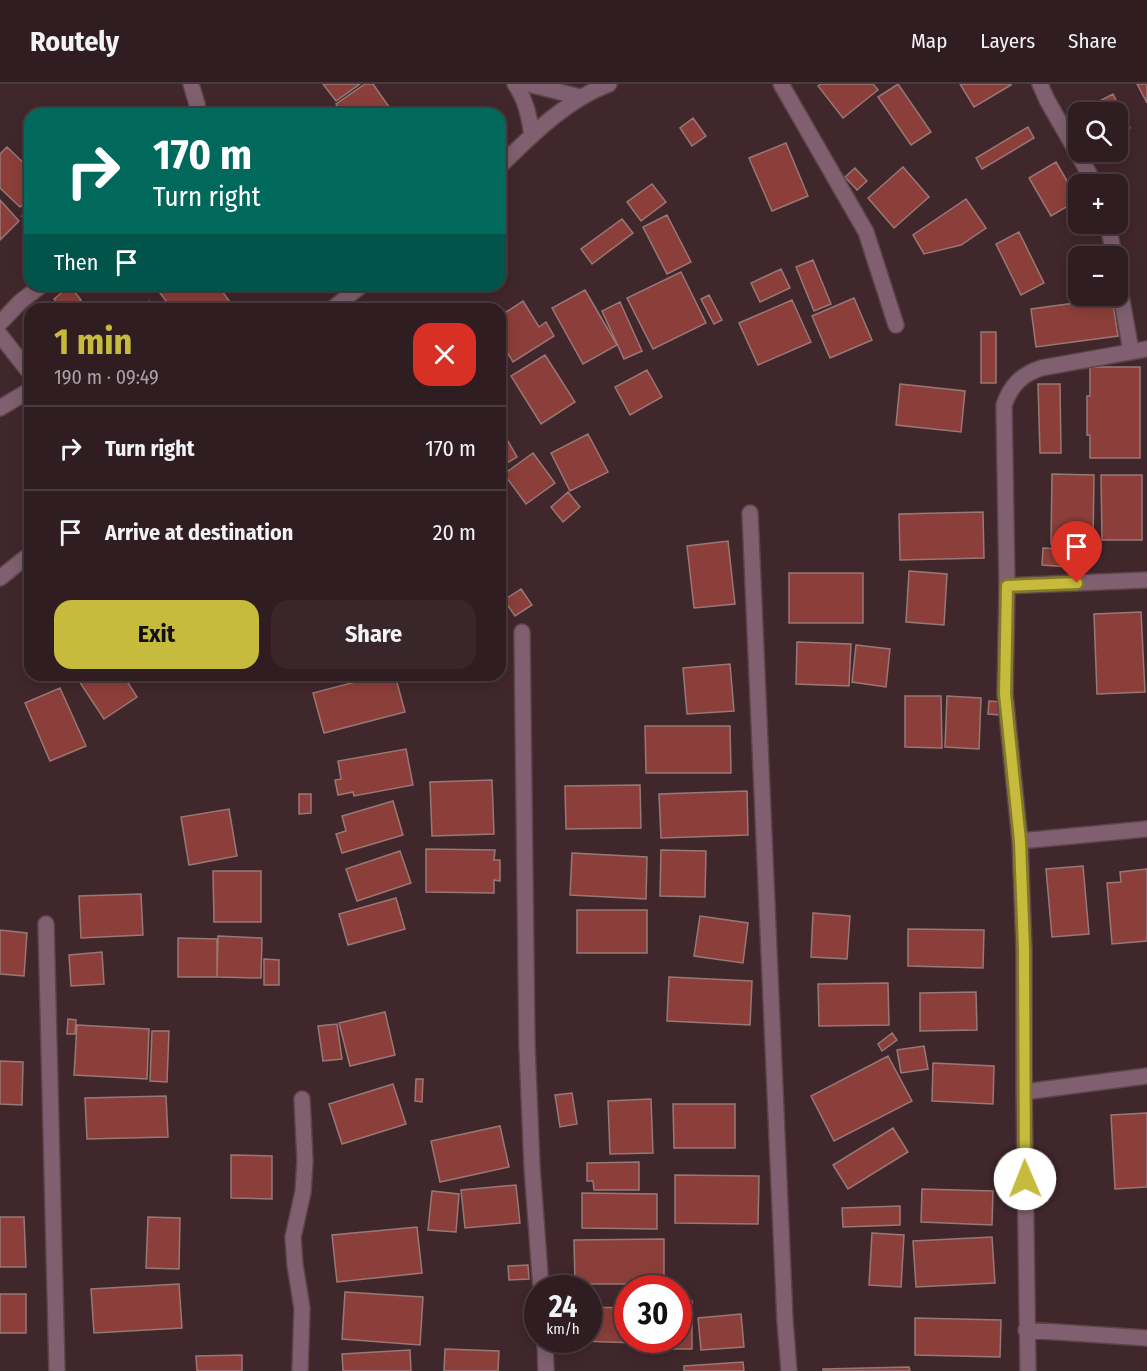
<!DOCTYPE html>
<html lang="en">
<head>
<meta charset="utf-8">
<style>
	:root { --surface:#301d21; --page:#38262a; --text:#f1f3f6; --muted:#a8a2a5; --line:#4b3b3f; --accent:#c6bb3c }
	body { margin:0; font-family:"Fira Sans Condensed",sans-serif; background:var(--page); color:var(--text); height:100vh; display:flex; flex-direction:column; font-size:22px; white-space:nowrap }
	* { box-sizing:border-box; margin:0 }
	p { font-size:20px; color:var(--muted) }
	.icon { flex:none; width:33px; height:33px; fill:none; stroke:currentColor; stroke-width:2; stroke-linecap:round; stroke-linejoin:round }
	.map { position:relative; flex:1; overflow:hidden }
	.sheet { position:absolute; left:24px; top:219px; width:482px; height:378px; display:flex; flex-direction:column; background:var(--surface); border-radius:18px; box-shadow:0 3px 15px #0003,0 0 0 2px var(--line) }
	.sheet>* { flex:none }
	.hud { position:absolute; left:24px; top:24px; width:482px; height:183px; border-radius:18px; box-shadow:0 3px 15px #0003,0 0 0 2px var(--line); background:#00695c; color:#fff; overflow:hidden }
	.buttons { position:absolute; left:1068px; top:18px; display:grid; gap:12px }
	.buttons a { display:grid; place-items:center; width:60px; height:60px; border-radius:12px; background:var(--surface); box-shadow:0 3px 15px #0003,0 0 0 2px var(--line); font-size:30px }
	.speed { position:absolute; left:524px; top:1191px; display:flex; gap:12px; font-size:30px; font-weight:700; text-align:center }
	.speed>* { display:grid; place-content:center; width:78px; height:78px; border-radius:50%; background:var(--surface); box-shadow:0 3px 15px #0003,0 0 0 2px var(--line); line-height:1 }
	.speed small { font-size:15px; font-weight:400 }
	.speed .limit { border:9px solid #d22; background:#fff; color:#111 }
	.pin { position:absolute; display:grid; place-items:center; width:51px; height:51px; color:#fff; margin:-62px -26px; border-radius:50% 50% 50% 0; rotate:-45deg; box-shadow:0 0 6px #0007 }
	.pin .icon { rotate:45deg }
	.me { position:absolute; width:66px; margin:-33px; rotate:359deg; stroke-linejoin:round; filter:drop-shadow(0 0 4px #0008) }
	.turn { display:flex; align-items:center; gap:21px; height:126px; padding:0 30px; font-size:27px }
	.turn .icon { width:78px; height:78px; stroke-width:2.5 }
	.turn b { display:block; font-size:42px; line-height:51px }
	.then { display:flex; align-items:center; height:57px; padding:0 30px; background:#0003; gap:12px; font-size:22px }
	.round { display:grid; place-items:center; flex:none; width:63px; height:63px; border-radius:18px; background:var(--page) }
	.overview { display:flex; align-items:center; justify-content:space-between; height:102px; padding:0 30px }
	h1 { font-size:36px; font-weight:700; line-height:45px; color:var(--accent) }
	.cta { display:flex; gap:12px; margin-top:auto; padding:12px 30px }
	.cta a { flex:1; height:69px; border-radius:18px; background:var(--accent); color:#111; font-size:24px; font-weight:700; line-height:69px; text-align:center }
	.cta a+a { background:var(--page); color:var(--text) }
	ul { padding:0; list-style:none }
	li { display:flex; align-items:center; gap:18px; height:84px; padding:0 30px; border-top:2px solid var(--line) }
	li div { flex:1 }
	li b { display:block; font-size:22px }
	li em { font-style:normal }
	header { display:flex; align-items:center; gap:36px; box-sizing:border-box; height:84px; padding:0 30px; background:var(--surface); border-bottom:2px solid var(--line) }
	header strong { font-size:28px }
	nav { display:flex; gap:33px; margin-inline-start:auto; font-size:21px }
	.map>svg:first-child { display:block }
	.building { fill:#8c3f3a; stroke:#987875; stroke-width:1.5 }
	.lines { fill:none; stroke-linecap:round; stroke-linejoin:round }
	.street-casing { stroke:#5c4448; stroke-width:18 }
	.street { stroke:#806070; stroke-width:15 }
	.route-casing { stroke:#817a27; stroke-width:15 }
	.route { stroke:#c6bb3c; stroke-width:10 }
</style>
</head>
<body>
<header>
<strong>Routely</strong>
<nav><a>Map</a><a>Layers</a><a>Share</a></nav>
</header>
<div class="map">
<svg width="1147" height="1287" viewBox="0 0 1147 1287">
	<rect width="100%" height="100%" fill="#40272c"/>
	<path class="building" d="M323,0h37l-24,17z
		M365,0h8l19,27 -4,3h-45l-7,-10z
		M821,0h52l5,6 -35,28 -25,-32z
		M898,0l33,48 -20,13 -33,-48z
		M960,0h51v1l-37,22z
		M1137,0h10v19z
		M1113,10l17,34 -12,6v-22h-35l-1,-2z
		M693,34l13,18 -14,10 -12,-18z
		M1028,43l6,11 -52,31 -6,-11z
		M786,59l22,53 -36,15 -23,-53z
		M7,63l23,22v30l-10,8 -20,-19v-34z
		M1056,78l22,38 -27,16 -22,-38z
		M903,83l26,30 -35,31 -26,-30z
		M855,84l12,13 -10,9 -12,-13z
		M652,100l14,18 -25,19 -14,-19z
		M966,115l20,29 -25,17 -37,9 -11,-19z
		M0,116l19,21 -19,19z
		M30,125v16l-8,-9z
		M667,131l24,47 -24,12 -24,-47z
		M622,135l11,14 -41,31 -11,-15z
		M1019,148l25,51 -23,12 -25,-51z
		M813,176l18,44 -17,7 -18,-44z
		M781,185l9,19 -30,14 -9,-19z
		M681,188l25,51 -53,26 -26,-51z
		M154,201h64l14,20 -5,4h-55z
		M70,202l11,14 -13,9h-6l-8,-10z
		M585,206l32,55 -34,19 -31,-56z
		M709,211l13,25 -8,4 -13,-25z
		M854,214l18,42 -42,18 -18,-42z
		M1112,214l6,38 -82,11 -5,-38z
		M792,216l19,42 -53,23 -19,-42z
		M149,217l5,8h-16z
		M523,217l16,26 7,-5 8,14 -41,26 -13,-22v-24z
		M620,218l22,49 -18,8 -22,-48z
		M981,248h15v51h-15z
		M545,271l30,47 -34,22 -30,-48z
		M1090,283h50v91h-50v-23h-3v-39h3z
		M647,286l15,27 -32,18 -15,-28z
		M900,300l65,7 -4,41 -65,-7z
		M1038,300h22l1,69h-21z
		M500,343l17,30 -17,10z
		M588,350l20,38 -38,19 -19,-38z
		M533,369l22,30 -29,21 -22,-30z
		M1052,390l42,1 -1,70 -42,-1z
		M1101,391h41v65h-40z
		M568,408l12,15 -17,15 -12,-15z
		M983,428l1,46 -84,2 -1,-46z
		M728,457l7,63 -41,4 -7,-62z
		M1043,464l41,2 -2,18 -40,-3z
		M909,487l38,3 -3,51 -38,-3z
		M789,489h74v50h-74z
		M521,505l11,16 -17,11 -11,-16z
		M1141,528l4,80 -48,2 -3,-80z
		M797,558l54,2 -2,42 -53,-2z
		M856,561l34,4 -4,38 -34,-5z
		M730,580l4,47 -47,3 -4,-46z
		M75,591h48l14,22 -33,22z
		M382,591h13l10,37 -81,21 -11,-40z
		M60,604l26,58 -36,15 -25,-58z
		M905,612h36l1,52 -37,-1z
		M947,612l34,2 -2,51 -34,-2z
		M989,617l12,1 -1,13 -12,-1z
		M645,642h85l1,47h-85z
		M406,665l7,36 -59,11 -1,-4 -15,3 -3,-15 6,-1 -3,-18z
		M492,696l2,54 -62,2 -2,-54z
		M640,701l1,43 -75,1 -1,-43z
		M747,707l1,44 -87,3 -2,-44z
		M299,710h12v19l-12,1z
		M393,717l10,34 -61,18 -6,-19 10,-3 -4,-15z
		M229,725l8,47 -48,9 -8,-48z
		M426,765l69,1 -1,10h6v21l-6,-1v13l-68,-1z
		M661,766l45,1 -1,46 -45,-1z
		M400,767l11,32 -54,18 -11,-32z
		M572,769l75,4 -1,42 -76,-4z
		M1083,782l6,68 -37,3 -6,-68z
		M1147,785v72l-35,3 -5,-61 14,-1 -1,-10z
		M213,787h48v51h-47z
		M141,810l2,41 -62,3 -2,-42z
		M396,814l9,31 -57,16 -9,-31z
		M577,826h70v43h-70z
		M813,829l37,3 -3,43 -36,-2z
		M700,832l48,7 -5,40 -49,-7z
		M908,845l76,1 -1,38 -75,-2z
		M0,846l27,3 -3,43 -24,-2z
		M218,852l44,2 -1,40 -44,-1z
		M178,854l39,1v38h-39z
		M102,868l2,32 -33,2 -2,-31z
		M264,875l15,1v25h-15z
		M669,893l83,4 -2,44 -83,-4z
		M888,899l1,42 -70,1 -1,-42z
		M976,908l1,38 -57,1v-38z
		M385,928l10,43 -45,11 -11,-43z
		M68,935l8,1 -1,14h-8z
		M337,940l5,35 -19,2 -5,-35z
		M77,941l72,4 -2,50 -73,-4z
		M152,947h17l-2,51 -17,-1z
		M892,949l5,7 -15,11 -4,-7z
		M924,962l4,23 -27,4 -4,-23z
		M888,972l24,45 -78,40 -23,-45z
		M0,977l23,1 -1,43 -22,-1z
		M933,979l61,3 -1,38 -61,-3z
		M416,995h7l-1,23 -7,-1z
		M393,1000l13,40 -64,20 -13,-40z
		M572,1009l5,31 -17,3 -5,-32z
		M166,1012l2,41 -81,2 -2,-41z
		M651,1015l2,54 -43,1 -2,-53z
		M673,1020h62v44h-61z
		M1147,1029v74l-32,2 -4,-74z
		M500,1042l9,41 -69,15 -9,-41z
		M893,1044l15,24 -60,37 -15,-24z
		M231,1071l41,1v43l-41,-1z
		M639,1078v28h-45l-1,-9h-6v-18z
		M675,1091l84,1 -1,48 -83,-1z
		M516,1101l4,38 -55,5 -4,-38z
		M922,1105l71,2 -1,34 -71,-3z
		M432,1107l27,3 -3,38 -28,-2z
		M582,1109l75,1v35l-75,-1z
		M900,1122v19l-57,2 -1,-19z
		M0,1133h24l2,50h-26z
		M148,1133l32,1 -1,51 -33,-1z
		M417,1143l5,46 -85,9 -5,-47z
		M872,1149l32,2 -3,52 -32,-2z
		M992,1153l3,46 -79,4 -3,-46z
		M664,1155v45h-89l-1,-44z
		M528,1181l1,14 -20,1 -1,-14z
		M179,1200l3,44 -88,5 -3,-44z
		M345,1208l78,5 -3,48 -78,-6z
		M0,1210h26v39h-26z
		M678,1217h14v48h-21v-9h7z
		M588,1223l39,1v32h9v3l-57,-2 9,-1z
		M741,1230l3,33 -43,3 -3,-32z
		M915,1234l86,2 -1,37 -85,-2z
		M445,1265l54,2 -1,20h-54z
		M410,1266l1,21h-68l-1,-17z
		M242,1271v16h-45l-1,-15z
		M743,1278l1,9h-60v-5z
		M909,1283l1,4h-87v-2z"/>
	<g class="lines">
		<defs>
			<path id="street" d="M191,0l6,20v10
				M515,0c11,16 14,32 17,51
				M528,0l52,13
				M781,0l85,148 30,93
				M1040,0l7,16 48,84
				M500,82c32,-31 66,-66 109,-82
				M1108,140l6,32
				M1118,194l13,73
				M332,225l30,-24
				M0,239l20,-21 22,-17
				M0,251l30,38
				M0,324l30,-18
				M750,429l35,808 4,50
				M0,494l30,-24
				M1007,502l140,-6
				M522,548l5,414 5,121 9,121
				M1020,757l127,-12
				M46,840l11,447
				M1024,1008l123,-16
				M1026,1246l121,8
				M545,1256l1,31
				M300,1287l2,-63 -7,-43 -2,-28 10,-45 2,-31 -3,-62
				M1028,1287l-4,-279v-143l-4,-108 -15,-147 2,-108 -3,-181c7,-20 17,-30 37,-37l106,-19"/>
		</defs>
		<use href="#street" class="street-casing"/>
		<use href="#street" class="street"/>
	</g>
	<g class="lines">
		<defs>
			<path id="route" d="M1025,1095l-1,-230 -4,-108 -15,-147 2,-108 70,-3"/>
		</defs>
		<use href="#route" class="route-casing"/>
		<use href="#route" class="route"/>
	</g>
</svg>
<div class="buttons">
<a><svg class="icon" aria-label="search" viewBox="0 0 24 24"><circle cx="10" cy="10" r="6"/><path d="M15 15l6 6"/></svg></a>
<a>+</a>
<a>−</a>
</div>
<div class="speed"><div>24<small>km/h</small></div><div class="limit">30</div></div>
<div class="pin" style="left:1077px;top:499px;background:#d93025"><svg class="icon" aria-label="arrive" viewBox="0 0 24 24"><path d="M6 21V4h12l-3 4 3 4H6"/></svg></div>
<svg class="me" style="left:1025px;top:1095px" viewBox="-20 -20 40 40"><circle r="19" fill="#fff"/><path d="M0-13L10 11 0 6-10 11z" fill="#c6bb3c"/></svg>
<div class="hud">
<div class="turn"><svg class="icon" aria-label="right" viewBox="0 0 24 24"><path d="M7 20v-9h11M14 6l5 5-5 5"/></svg><div><b>170 m</b>Turn right</div></div>
<div class="then">Then<svg class="icon" aria-label="arrive" viewBox="0 0 24 24"><path d="M6 21V4h12l-3 4 3 4H6"/></svg></div>
</div>
<section class="sheet">
<div class="overview"><div><h1>1 min</h1><p>190 m · 09:49</p></div><a class="round" style="background:#d93025;color:#fff"><svg class="icon" aria-label="close" viewBox="0 0 24 24"><path d="M6 6l12 12M18 6L6 18"/></svg></a></div>
<ul>
<li><svg class="icon" aria-label="right" viewBox="0 0 24 24"><path d="M7 20v-9h11M14 6l5 5-5 5"/></svg><div><b>Turn right</b></div><em>170 m</em></li>
<li><svg class="icon" aria-label="arrive" viewBox="0 0 24 24"><path d="M6 21V4h12l-3 4 3 4H6"/></svg><div><b>Arrive at destination</b></div><em>20 m</em></li>
</ul>
<div class="cta"><a>Exit</a><a>Share</a></div>
</section>
</div>
</body>
</html>
